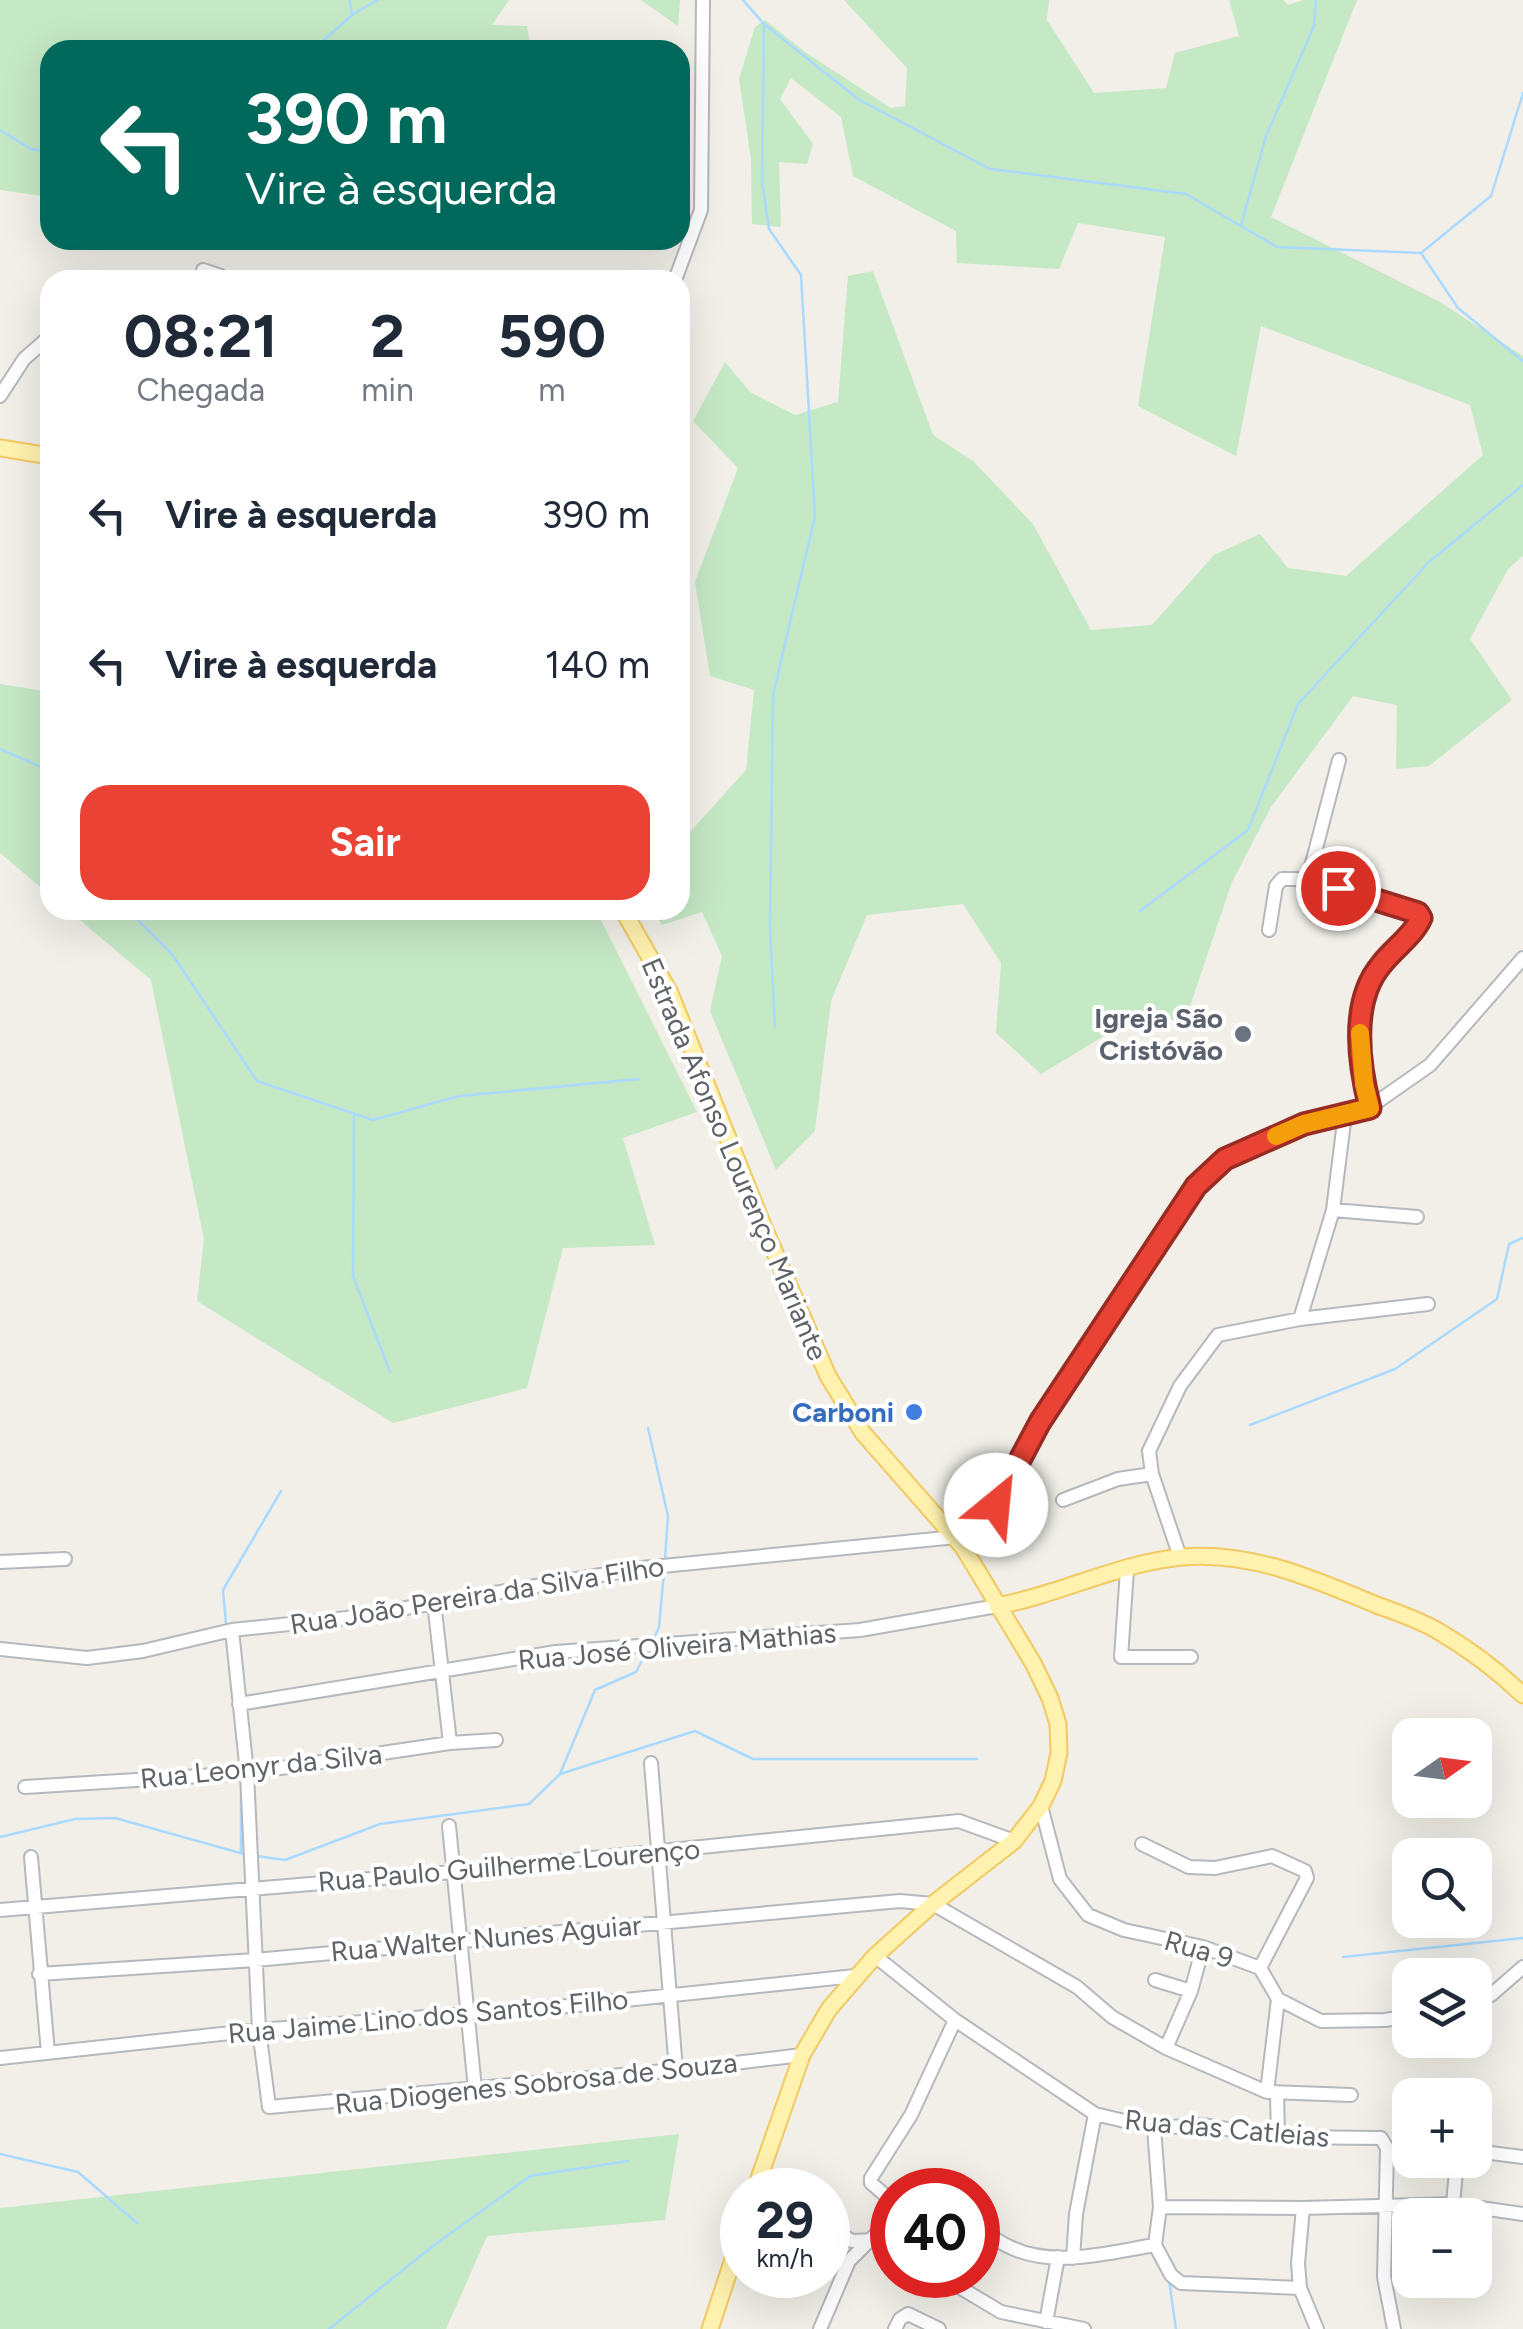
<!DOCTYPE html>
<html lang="pt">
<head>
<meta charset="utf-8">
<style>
	:root { --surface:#fff; --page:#f6f6f7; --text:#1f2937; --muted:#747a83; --accent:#ea4335 }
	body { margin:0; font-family:Figtree,sans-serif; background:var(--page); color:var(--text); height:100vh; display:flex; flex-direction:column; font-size:38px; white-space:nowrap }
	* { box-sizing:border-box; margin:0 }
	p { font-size:32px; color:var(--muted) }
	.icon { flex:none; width:55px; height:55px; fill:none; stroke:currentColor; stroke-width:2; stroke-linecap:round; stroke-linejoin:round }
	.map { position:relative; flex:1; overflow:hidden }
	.panel { position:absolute; left:40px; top:270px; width:650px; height:650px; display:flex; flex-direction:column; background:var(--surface); border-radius:30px; box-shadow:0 10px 40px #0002 }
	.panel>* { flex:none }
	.banner { position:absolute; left:40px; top:40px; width:650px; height:210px; border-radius:30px; box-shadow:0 10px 40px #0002; background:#00695c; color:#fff; overflow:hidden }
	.needle { width:65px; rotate:76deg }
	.buttons { position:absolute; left:1392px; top:1718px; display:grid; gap:20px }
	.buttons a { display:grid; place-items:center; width:100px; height:100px; border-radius:20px; background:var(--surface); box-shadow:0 10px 40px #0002; font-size:50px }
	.speed { position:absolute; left:720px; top:2168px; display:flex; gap:20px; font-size:50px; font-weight:700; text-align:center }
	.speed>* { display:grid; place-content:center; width:130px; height:130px; border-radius:50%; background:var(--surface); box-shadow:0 10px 40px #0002; line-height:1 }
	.speed small { font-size:25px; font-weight:400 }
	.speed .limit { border:15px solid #d22; background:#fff; color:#111 }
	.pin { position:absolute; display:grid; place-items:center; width:85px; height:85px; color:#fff; margin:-42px; border:5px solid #fff; border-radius:50%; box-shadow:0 2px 10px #0007 }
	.me { position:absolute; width:110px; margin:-55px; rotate:28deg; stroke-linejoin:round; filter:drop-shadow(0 0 8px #0008) }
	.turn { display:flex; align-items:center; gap:35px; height:210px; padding:0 40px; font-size:45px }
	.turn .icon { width:130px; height:130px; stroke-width:2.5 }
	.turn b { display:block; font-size:70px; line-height:85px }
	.eta { display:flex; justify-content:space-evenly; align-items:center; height:170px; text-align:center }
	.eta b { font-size:60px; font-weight:700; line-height:70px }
	.action { display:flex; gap:20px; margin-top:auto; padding:20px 40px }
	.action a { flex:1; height:115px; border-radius:30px; background:var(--accent); color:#fff; font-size:40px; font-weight:700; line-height:115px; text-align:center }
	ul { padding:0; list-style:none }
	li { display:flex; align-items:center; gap:30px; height:150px; padding:0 40px }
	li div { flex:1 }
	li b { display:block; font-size:38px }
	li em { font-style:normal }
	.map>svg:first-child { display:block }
	.green { fill:#c5e8c5 }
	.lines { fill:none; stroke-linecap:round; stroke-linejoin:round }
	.stream { stroke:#aadaff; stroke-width:2.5 }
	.minor-casing { stroke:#b5b8bc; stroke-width:16 }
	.major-casing { stroke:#f2c960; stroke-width:19 }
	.minor { stroke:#fff; stroke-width:12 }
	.major { stroke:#fff2af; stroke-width:15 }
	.route-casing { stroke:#982c22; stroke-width:25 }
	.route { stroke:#ea4335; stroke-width:18 }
	.slow { stroke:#f59e0b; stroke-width:18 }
	.worship-dot { fill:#6b7280; stroke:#fff; stroke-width:4 }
	.shop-dot { fill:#3f7fe0; stroke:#fff; stroke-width:4 }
	.labels { text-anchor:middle; stroke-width:8; stroke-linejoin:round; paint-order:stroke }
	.worship-label { font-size:28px; font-weight:bold; fill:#5b616d; stroke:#fff; text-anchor:end }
	.street-label { font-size:28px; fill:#5f6368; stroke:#fff }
	.shop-label { font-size:28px; font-weight:bold; fill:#366cbe; stroke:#fff; text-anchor:end }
</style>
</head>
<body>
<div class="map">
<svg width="1523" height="2329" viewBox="0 0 1523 2329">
	<rect width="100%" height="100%" fill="#f1efe8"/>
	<path class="green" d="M0,0h509l-17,25 35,1 4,24h-481v147l-50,-7z
		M641,0h39l-2,26z
		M844,0h205l-2,20 47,73 72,-5 9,-35 64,-17 -10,-36h54l5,5 15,-5h54l-86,217 169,85 83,54v200l-15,13 -38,70 42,61 -83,66 -33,3 1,-64 -44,-9 -82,111 -39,75 -46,136 -67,9 -78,47 -45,-41 5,-70 -38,-59 -96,11 -36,86 -16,130 -39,39 -66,-159 12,-55 -20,-44 -40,13 -10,-15h28v-67l66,-73 8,-80 -44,-14 -15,-94 43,-114 -45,-47 32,-59 25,30 45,23 43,-13 10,-126 25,-5 60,164 40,26 60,63 58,106 61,-5 62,-70 46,-21 28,34 58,8 137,-121 -13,-50 -209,-79 -25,130 -98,-50 27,-169 -87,-14 -19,46 -102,-6 -1,-32 -103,-55 -12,-59 -50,-39 -11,21 33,45 -6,20 -28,-2 2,65 -29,-3 -1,-65 -12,-80 16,-52 10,-7 40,32 86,56 14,-2 2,-38z
		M0,684l50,8v203l-50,-42z
		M68,910h528l101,202 -74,26 32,107 -92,3 -36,140 -134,35 -196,-122 7,-62 -53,-259z
		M679,2134l-14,86 -178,16 -41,93h-446v-121z"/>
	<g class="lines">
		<path class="stream" d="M743,0l21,24 94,75 132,70 196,25 91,53 144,6 37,55 65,53
			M353,14l25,-14
			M764,24l-2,157 7,48 32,46 14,241 -42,179 -3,233 5,100
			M313,50l39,-35 -2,-15
			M0,130l31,19 19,3
			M1241,225l25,-89 48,-110 2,-26
			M1421,253l70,-57 32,-103
			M0,749l50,22
			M128,910l44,44 85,127 116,39 86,-24 180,-17
			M1140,911l108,-81 50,-126 131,-142 94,-77
			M354,1116l-1,160 37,96
			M1250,1425l145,-56 102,-70 12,-55 14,-6
			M648,1428l20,88 -3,43
			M226,1624l-3,-34 58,-99
			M654,1638l5,-11 5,-55
			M560,1774l35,-84 41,-18 12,-23
			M241,1786v67
			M0,1837l75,-18 40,-1 129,36
			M257,1856l28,4 95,-36 149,-20 31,-30 135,-43 58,28h224
			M1343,1957l180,-19
			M0,2154l78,18 59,51
			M1169,2280l7,49
			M329,2329l104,-83 97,-70 98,-15"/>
		<defs>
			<path id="minor" d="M203,270l18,6 2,4
				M675,280l26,-70 2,-210
				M0,396l24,-37 25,-22
				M1308,879l31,-119
				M1269,930l7,-44 6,-7h26l111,34 1,10c-14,14 -33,29 -43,46 -24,41 -18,94 -7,138
				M1333,1210l84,7
				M1300,1319l33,-109 12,-96
				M1063,1500l55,-21 34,-5
				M963,1547l23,-26 54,-99 155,-236 30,-27 79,-35 66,-17 60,-42 93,-107
				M1180,1557l-28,-83 -3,-23 31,-65 38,-51 82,-16 128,-15
				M0,1562l65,-3
				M1127,1570l-6,87h70
				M434,1602l16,141
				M232,1630l15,143 12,257 10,77 407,-37 126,-15
				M0,1649l87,9 56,-7 89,-21 115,-12 295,-50 314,-31
				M239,1704l317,-52 304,-22 137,-24
				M651,1763l25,307
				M25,1787l222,-14 203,-30 46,-3
				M1041,1806l19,73 28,36 36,15 79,17 57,21 18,31 43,22 64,-1 25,-4
				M449,1826l26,263
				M1142,1844l47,23 26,1 57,-12 33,15 2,7 -47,90
				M31,1857l17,196
				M0,1910l453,-38 506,-51 55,20
				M875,1956l80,64 140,94 59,14 48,-3 76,12 103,1 6,10 -3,129 10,52
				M39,1974l216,-14 645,-59 33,3 144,83 35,30 54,31 101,44 84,3
				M1155,1980l36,11 -25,57
				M1191,1991l12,-44
				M1475,2003l16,-8 32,-28
				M0,2058l259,-28 309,-24 287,-30
				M1267,2092l11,-93
				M1277,2092l1,45
				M1475,2151l48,6
				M892,2201l-21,-18v-5l40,-63 44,-95
				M1453,2204l4,-44
				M1160,2207l143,1 150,-4 70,10
				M1303,2208l-5,55 2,25 17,41
				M828,2227l24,14 22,-1 18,7
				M978,2228c11,7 22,15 34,20 43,20 99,4 143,-3l5,-38 -6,-79
				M1155,2245l16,30 10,8 119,5
				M1073,2258l3,-44 19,-100
				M939,2275l62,37 83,17
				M1046,2322l12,-65
				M820,2329l29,-68 43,-43
				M895,2329l5,-10 8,-5 31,15"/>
			<path id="major" d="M0,448l50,8
				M623,910l47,83 92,230 66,153 35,57 100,114 70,116 17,35 8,26 1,29 -6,28 -12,25 -27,35 -81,63 -58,52 -46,53 -27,46 -47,135
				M997,1606c62,-11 121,-43 185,-49 68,-6 130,21 192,47 21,8 44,15 64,27 31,18 59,39 85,64
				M710,2329l32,-97"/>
		</defs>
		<use href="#minor" class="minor-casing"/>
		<use href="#major" class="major-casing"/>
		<use href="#minor" class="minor"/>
		<use href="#major" class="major"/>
	</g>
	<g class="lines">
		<defs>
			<path id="route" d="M996,1505l44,-83 156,-236 29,-27 79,-35 66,-16c-11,-43 -20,-106 11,-143 12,-16 32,-29 40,-47l-3,-5 -80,-25"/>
		</defs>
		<use href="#route" class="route-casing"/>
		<use href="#route" class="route"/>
		<path class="slow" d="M1276,1136l28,-12 66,-16 -6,-24 -4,-51"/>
	</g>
	<circle class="worship-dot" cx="1243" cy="1034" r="10"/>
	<circle class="shop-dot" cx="914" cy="1412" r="10"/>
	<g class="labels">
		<g class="worship-label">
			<text x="1223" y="1028">Igreja São<tspan x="1223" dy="32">Cristóvão</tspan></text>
		</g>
		<g class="street-label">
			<text transform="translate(735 1159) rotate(67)" y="10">Estrada Afonso Lourenço Mariante</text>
			<text transform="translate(477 1595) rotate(-9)" y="10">Rua João Pereira da Silva Filho</text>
			<text transform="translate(677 1646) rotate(-5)" y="10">Rua José Oliveira Mathias</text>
			<text transform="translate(261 1766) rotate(-6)" y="10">Rua Leonyr da Silva</text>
			<text transform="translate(509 1865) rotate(-5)" y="10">Rua Paulo Guilherme Lourenço</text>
			<text transform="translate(486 1938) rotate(-5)" y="10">Rua Walter Nunes Aguiar</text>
			<text transform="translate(1199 1949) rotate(16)" y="10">Rua 9</text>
			<text transform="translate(428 2016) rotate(-5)" y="10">Rua Jaime Lino dos Santos Filho</text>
			<text transform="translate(536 2083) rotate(-6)" y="10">Rua Diogenes Sobrosa de Souza</text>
			<text transform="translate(1227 2128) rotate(5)" y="10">Rua das Catleias</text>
		</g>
		<g class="shop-label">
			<text x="894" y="1422">Carboni</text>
		</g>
	</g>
</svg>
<div class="buttons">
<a><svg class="needle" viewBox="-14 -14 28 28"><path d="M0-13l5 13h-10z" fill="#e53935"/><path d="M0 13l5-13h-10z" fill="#747a83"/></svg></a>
<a><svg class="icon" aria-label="search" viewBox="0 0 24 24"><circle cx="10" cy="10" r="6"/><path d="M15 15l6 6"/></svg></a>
<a><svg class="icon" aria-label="layers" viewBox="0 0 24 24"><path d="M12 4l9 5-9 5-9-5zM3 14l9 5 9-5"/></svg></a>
<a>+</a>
<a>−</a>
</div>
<div class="speed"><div>29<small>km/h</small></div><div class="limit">40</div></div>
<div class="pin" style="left:1338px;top:888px;background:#d93025"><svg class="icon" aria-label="arrive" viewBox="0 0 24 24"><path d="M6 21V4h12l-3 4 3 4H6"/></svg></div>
<svg class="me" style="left:996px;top:1505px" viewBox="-20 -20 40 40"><circle r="19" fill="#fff"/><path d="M0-13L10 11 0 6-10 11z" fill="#ea4335"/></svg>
<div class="banner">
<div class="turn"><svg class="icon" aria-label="left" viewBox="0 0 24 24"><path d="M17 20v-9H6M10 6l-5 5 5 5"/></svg><div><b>390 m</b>Vire à esquerda</div></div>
</div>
<section class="panel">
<div class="eta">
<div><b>08:21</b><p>Chegada</p></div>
<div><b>2</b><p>min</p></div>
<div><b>590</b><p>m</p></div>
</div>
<ul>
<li><svg class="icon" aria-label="left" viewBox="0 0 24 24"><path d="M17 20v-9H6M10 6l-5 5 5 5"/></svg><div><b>Vire à esquerda</b></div><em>390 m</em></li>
<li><svg class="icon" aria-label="left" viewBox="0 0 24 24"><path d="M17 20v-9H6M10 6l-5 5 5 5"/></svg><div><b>Vire à esquerda</b></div><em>140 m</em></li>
</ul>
<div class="action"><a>Sair</a></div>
</section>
</div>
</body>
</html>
